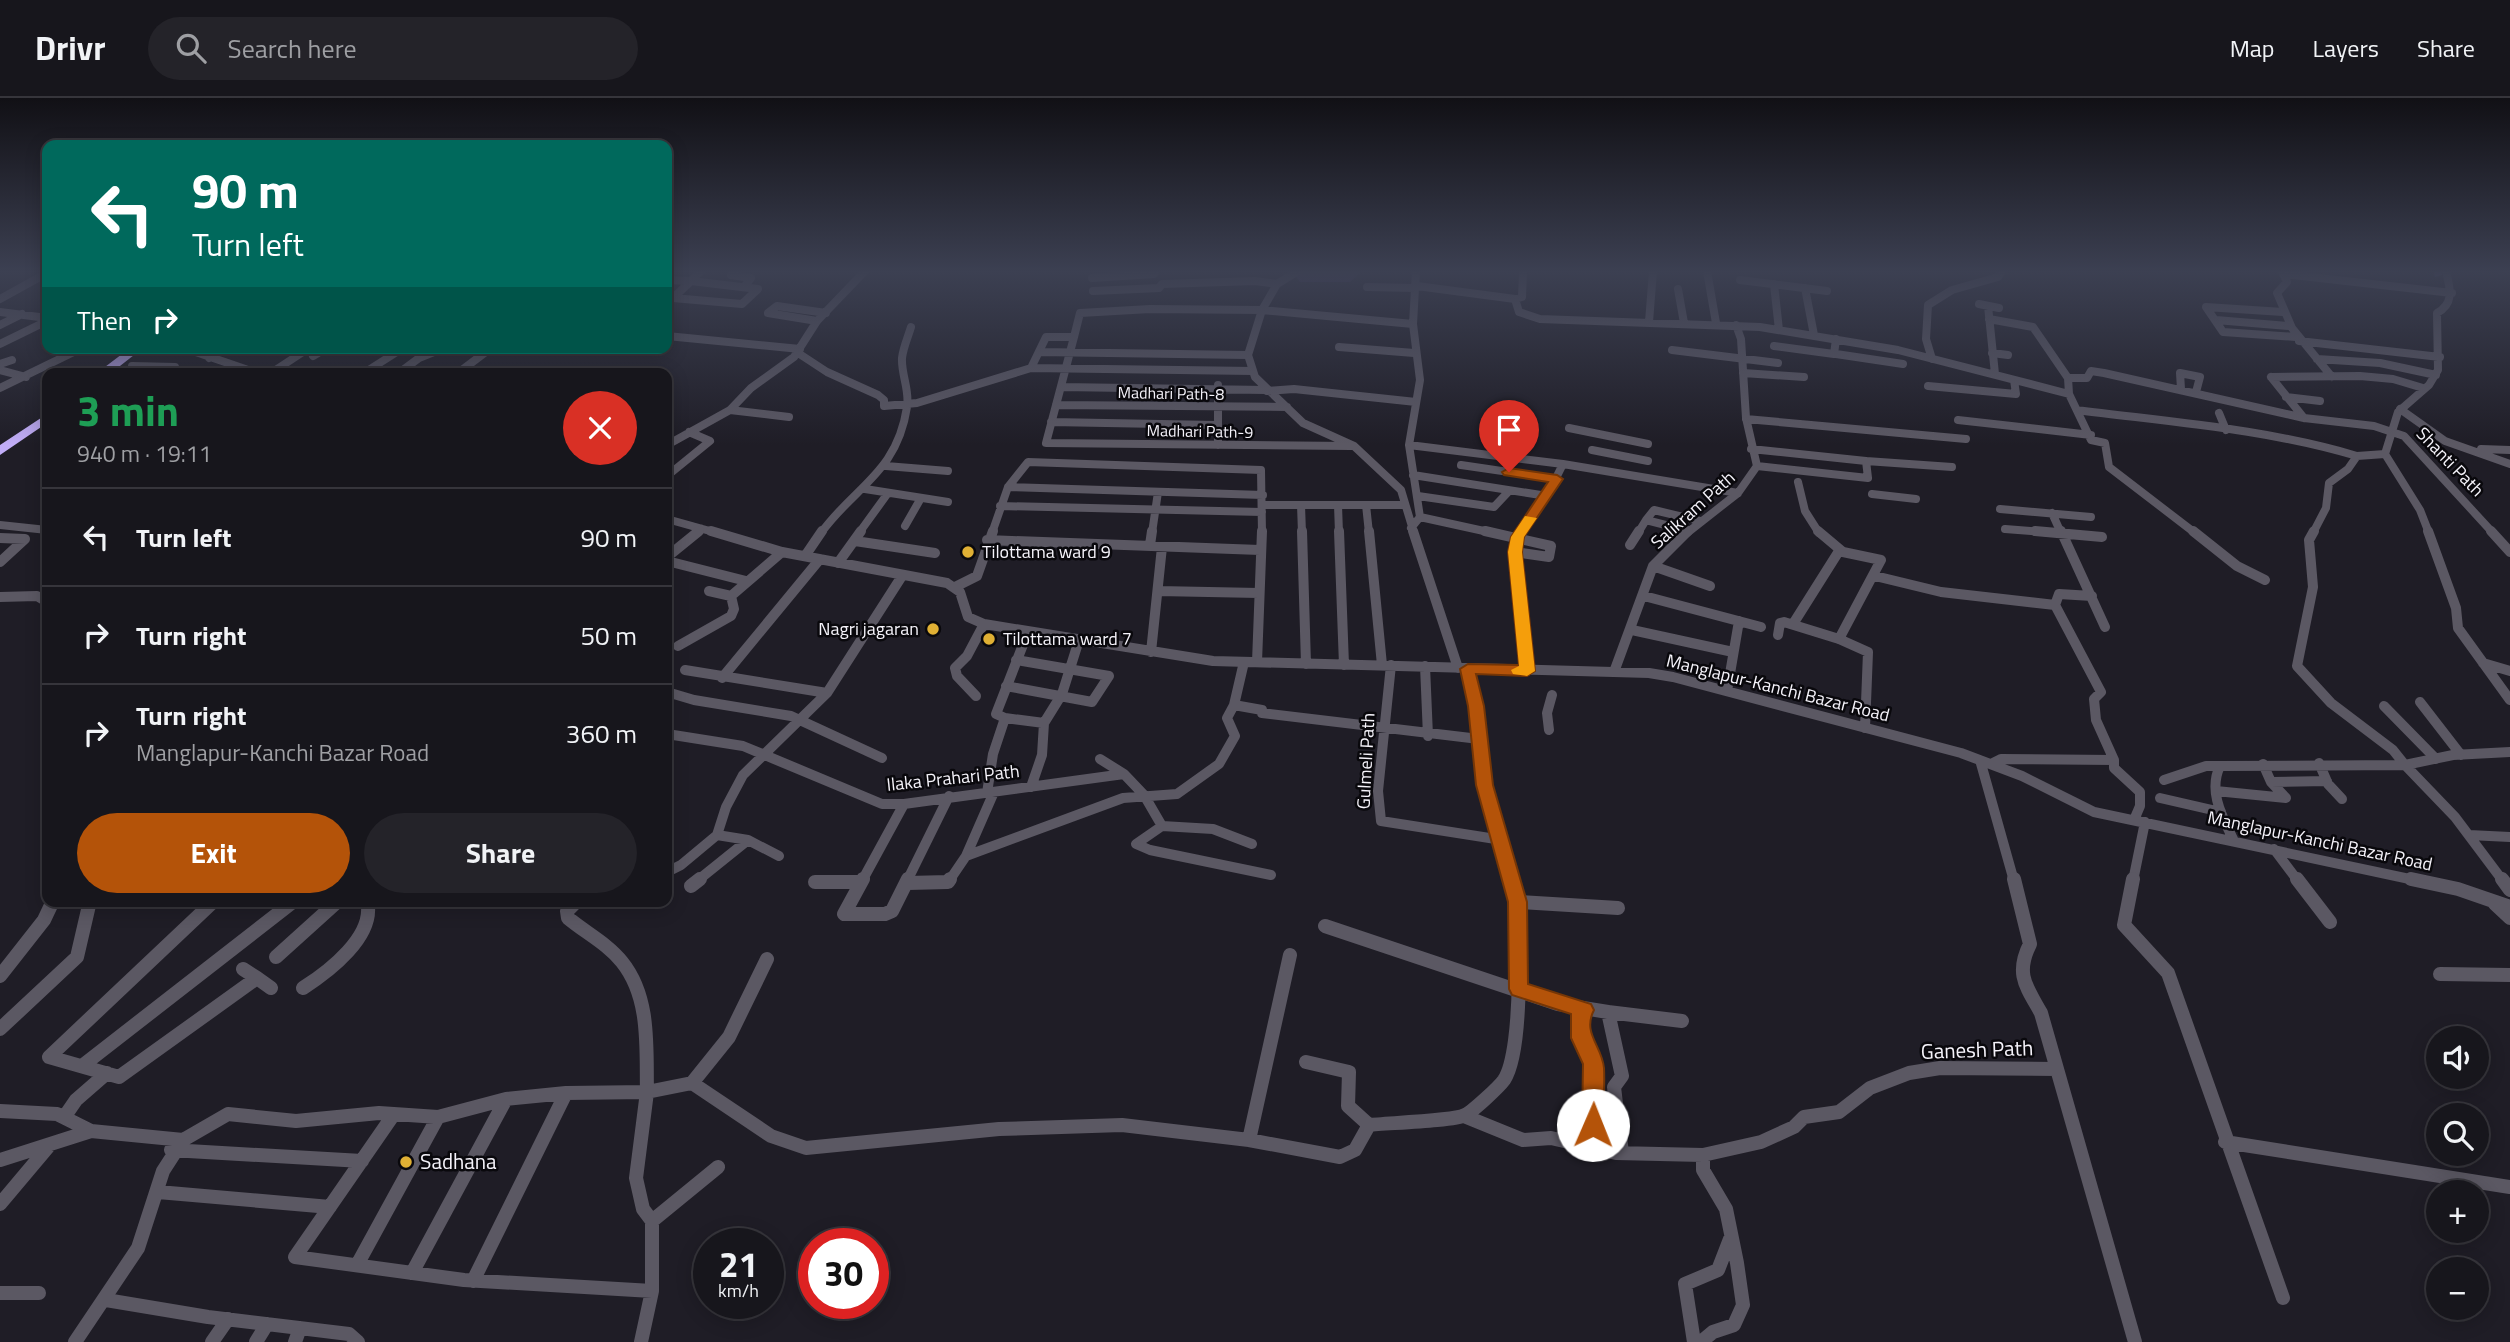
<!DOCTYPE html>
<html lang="en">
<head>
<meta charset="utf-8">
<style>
	:root { --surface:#17161c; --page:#242329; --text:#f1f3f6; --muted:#9e9fa3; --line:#36353b; --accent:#b45309 }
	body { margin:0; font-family:"Titillium Web",sans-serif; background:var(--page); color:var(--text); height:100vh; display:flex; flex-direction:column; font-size:26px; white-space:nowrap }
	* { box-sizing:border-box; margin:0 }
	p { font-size:23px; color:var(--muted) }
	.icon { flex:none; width:38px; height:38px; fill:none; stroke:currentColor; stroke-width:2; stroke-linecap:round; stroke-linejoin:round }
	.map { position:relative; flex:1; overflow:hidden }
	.details { position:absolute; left:42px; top:270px; width:630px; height:539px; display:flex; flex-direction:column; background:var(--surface); border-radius:14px; box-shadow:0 4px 18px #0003,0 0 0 2px var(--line) }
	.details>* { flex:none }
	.guide { position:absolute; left:42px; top:42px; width:630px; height:214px; border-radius:14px; box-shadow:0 4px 18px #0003,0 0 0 2px var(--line); background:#00695c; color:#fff; overflow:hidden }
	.tools { position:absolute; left:2426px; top:928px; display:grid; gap:14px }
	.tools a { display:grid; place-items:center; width:63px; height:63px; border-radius:50%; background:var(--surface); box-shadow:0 4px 18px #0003,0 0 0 2px var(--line); font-size:35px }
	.speed { position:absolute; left:693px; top:1130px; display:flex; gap:14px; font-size:35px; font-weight:700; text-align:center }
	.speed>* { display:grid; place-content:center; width:91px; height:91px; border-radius:50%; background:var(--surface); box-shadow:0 4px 18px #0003,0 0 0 2px var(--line); line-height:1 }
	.speed small { font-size:18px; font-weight:400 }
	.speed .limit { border:10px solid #d22; background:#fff; color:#111 }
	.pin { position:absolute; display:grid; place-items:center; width:60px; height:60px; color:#fff; margin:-72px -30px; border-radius:50% 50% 50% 0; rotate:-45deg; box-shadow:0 0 7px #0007 }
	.pin .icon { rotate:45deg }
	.me { position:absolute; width:77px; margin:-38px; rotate:1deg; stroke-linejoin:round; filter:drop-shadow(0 0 5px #0008) }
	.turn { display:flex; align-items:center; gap:24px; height:147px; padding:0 35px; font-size:32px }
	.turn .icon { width:91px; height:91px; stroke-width:2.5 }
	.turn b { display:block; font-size:49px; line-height:60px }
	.then { display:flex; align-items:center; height:66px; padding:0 35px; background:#0003; gap:14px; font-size:26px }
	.round { display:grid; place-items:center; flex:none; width:74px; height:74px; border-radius:37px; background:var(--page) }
	.overview { display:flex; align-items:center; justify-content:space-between; height:119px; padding:0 35px }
	h1 { font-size:42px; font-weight:700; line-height:52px; color:#1e9e55 }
	.cta { display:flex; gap:14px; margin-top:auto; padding:14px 35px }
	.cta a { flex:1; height:80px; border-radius:42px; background:var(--accent); color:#fff; font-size:28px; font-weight:700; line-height:80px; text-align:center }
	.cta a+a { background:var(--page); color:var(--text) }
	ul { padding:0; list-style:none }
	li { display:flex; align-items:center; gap:21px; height:98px; padding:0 35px; border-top:2px solid var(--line) }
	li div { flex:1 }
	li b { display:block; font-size:26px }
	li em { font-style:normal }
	header { display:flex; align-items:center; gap:42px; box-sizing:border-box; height:98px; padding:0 35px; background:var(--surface); border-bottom:2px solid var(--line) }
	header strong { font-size:33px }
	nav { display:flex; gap:38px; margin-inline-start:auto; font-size:24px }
	.search { width:490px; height:63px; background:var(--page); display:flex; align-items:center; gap:18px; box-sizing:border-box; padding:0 24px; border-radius:38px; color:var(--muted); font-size:26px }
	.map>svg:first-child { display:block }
	.green { fill:#423461 }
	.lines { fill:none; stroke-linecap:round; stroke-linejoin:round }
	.river { fill:#69519e; fill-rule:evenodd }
	.minor-far2 { stroke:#5b5863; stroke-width:8 }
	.minor-far1 { stroke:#5b5863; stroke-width:10 }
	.minor { stroke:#5b5863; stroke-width:14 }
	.highway { fill:#c1adf7; fill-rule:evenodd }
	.route { fill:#b45309; stroke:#753606; stroke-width:2 }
	.slow { fill:#f59e0b }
	.poi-dot { fill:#e0b034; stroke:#09080c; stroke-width:2.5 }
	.labels { text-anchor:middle; stroke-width:5; stroke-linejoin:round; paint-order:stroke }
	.far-street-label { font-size:16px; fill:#f5f3fa; stroke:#09080c }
	.street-label { font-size:18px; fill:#f5f3fa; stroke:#09080c }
	.poi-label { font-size:18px; fill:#f5f3fa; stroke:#09080c; text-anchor:start }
	.near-street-label { font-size:21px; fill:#f5f3fa; stroke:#09080c }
	.near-poi-label { font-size:21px; fill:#f5f3fa; stroke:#09080c; text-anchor:start }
</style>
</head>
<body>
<header>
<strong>Drivr</strong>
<div class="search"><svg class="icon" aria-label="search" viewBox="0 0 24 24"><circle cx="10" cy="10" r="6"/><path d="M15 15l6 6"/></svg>Search here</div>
<nav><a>Map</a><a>Layers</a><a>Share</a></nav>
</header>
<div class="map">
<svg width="2510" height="1244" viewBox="0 0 2510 1244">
	<rect width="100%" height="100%" fill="#1f1d26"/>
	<path class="green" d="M1292,173h70l-12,11h-50z"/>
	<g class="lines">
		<path class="river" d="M2433,173h8l1,4 -7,2z"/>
		<path class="minor-far2" d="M732,173l-1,4 20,3 -6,8
			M1298,173l-21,13 -15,26 -14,45 7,22 48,46 51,23 47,44 13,43
			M1707,173l9,52
			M2282,173l5,11 -10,11 15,35 40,49
			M2283,176l169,19
			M1092,180l62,-4 2,-3
			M667,182l24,1
			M1740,182l87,11
			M691,183l67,8 -16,15 -69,-6z
			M691,183l10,-10
			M1774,186l5,46
			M1417,188l98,13 4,13 21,7 220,8 138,23 171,44
			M1367,189l49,1
			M1805,190l9,47
			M1678,191l6,34
			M1093,193l66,-3 3,-4 93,-3 22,3
			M0,201l47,-26
			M1515,201l7,-2 1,-26
			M1979,206l20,4
			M1988,208l7,68
			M0,214l47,6
			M2283,214l-77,-5 17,25 73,5
			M1989,221l44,8 35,51 1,16 22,46 14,3 4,24 86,66
			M2216,222l73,6
			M817,223l-49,-8 9,-7 49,7
			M1649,224l4,-51
			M0,227l22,-11
			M667,238l133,13
			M1074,239l-28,106 305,3
			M2299,243l141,16
			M0,246l47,-23
			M1774,248l60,8 2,-15
			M1339,249l75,6
			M184,250l73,25
			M1672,252l106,13
			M1039,254l209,3
			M798,255l29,19 51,23 6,5v6l33,-3 114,-35 222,3
			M1992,255l16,2
			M1836,256l67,10
			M313,258l10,-6
			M209,260l16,-10
			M1932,261l-6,-20 2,-34 24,-15 46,-13 4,-6
			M2317,261l63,4 56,12
			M0,266l12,-4
			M132,268l43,1 -2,6
			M1031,270l15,-31h28l6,-24 70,-4 112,1 151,14
			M0,272l26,7
			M271,275l38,-25
			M364,275l39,-25
			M399,275l20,-15 25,-10
			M458,275l33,-25
			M1743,275l61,4
			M2271,279l89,-1 33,3 30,9
			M2271,279l33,41
			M2068,280h19l4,-7 13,2 200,45 70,8 30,10 89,97
			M1218,287v60
			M1928,288l88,8 -2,-14
			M1061,289l205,3
			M0,290l82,-40
			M2181,291l-1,-16 20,4 -4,15
			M1267,293l27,-2 122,13
			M2286,299l34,4
			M1056,307l231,2
			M2400,311l45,32 65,23
			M730,312l59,7
			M2077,312c93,12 190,19 280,46
			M2219,315l7,17
			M1746,321l220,20
			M1958,322l133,15
			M1051,324l165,3
			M1569,330l79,16
			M667,347l63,-35 21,-22 43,-31 23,-36 48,-50
			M1409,347l154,19 -16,32 -134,-21
			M1751,351l115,12 2,17 -111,-12
			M2481,351l29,1
			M1592,352l56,11
			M1866,363l86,6
			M1563,366l175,29
			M1461,367l96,14
			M886,368l62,5
			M667,378l43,-35 -21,-9
			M1798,384l7,29 14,22
			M1008,389l255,8
			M865,391l83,13
			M1872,396l44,5
			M1418,398l76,11 15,-16
			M1262,407h143
			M1301,407l1,28
			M1338,407l1,28
			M1366,407l3,28
			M1000,408l262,6
			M2000,411l91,8
			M2052,415l9,20
			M1420,419l73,16
			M667,421l50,14
			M0,427l47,5
			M905,428l16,-28
			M1411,430l9,-11 -11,-72 11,-65 -7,-56 3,-53
			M2005,431l51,4
			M1689,433l-43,-11 8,-10 46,11
			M697,435l5,-4
			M821,435c34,-47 76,-60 86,-126 3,-16 -6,-33 -5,-49 1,-10 6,-21 9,-31
			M859,435l29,-40
			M992,435l16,-46 20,-25 233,8 1,63
			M1152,435l6,-41
			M1520,435l27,-37
			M1638,435l8,-13
			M1687,435l51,-40 19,-27 -11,-48 -5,-79 -5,-14
			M2313,435l13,-25 3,-25 19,-14 9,-13 28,-2
			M2429,435l-9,-23 -35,-56 13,-42 31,-27 9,-15 -1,-57c18,-10 13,-25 9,-42"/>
		<path class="minor-far1" d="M711,433l71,21 165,31 13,9 8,25 16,7 229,37 436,12 24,4 288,76 61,23 72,36 325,69
			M1302,433l4,133
			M1339,433l5,134
			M1369,433l13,134
			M1413,433l45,137
			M1485,433l66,15 -2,11 -34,-5
			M1521,433l-6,21 12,119
			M1818,433l25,21 38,8 -42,79
			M2035,433l67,6
			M2061,433l44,96
			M2193,433l44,35 28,14
			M2314,433l-5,9 4,47 -16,79 34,37 62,47 12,15
			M2428,433l28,77 2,20 52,72
			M2491,433l19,21
			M0,440l25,1 -25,23
			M987,442l273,10
			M855,443l80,12
			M1150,447l2,-14
			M1630,447l9,-14
			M805,458l17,-25
			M667,459l32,-26
			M667,463l79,20
			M838,465l23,-32
			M1653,468l57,20
			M1875,478l66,16 114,13 4,-11 33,2
			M955,489l22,-11 16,-45
			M709,493l22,5
			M1158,493l101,2
			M1644,498l117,31
			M0,499l37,-1 10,6
			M2055,507l46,87 -7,7 2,21 18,40v8l26,24v14l-6,14
			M1793,526l46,-73
			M1632,532l101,22
			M1778,537l2,-12 4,-1 55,17 29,13 -3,76
			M678,548l53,-30 3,-7 -3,-13 51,-44
			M1151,554l11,-105
			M1257,564l5,-131
			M2483,565l27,8
			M1391,567l-13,126 3,30 121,19
			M1425,568l3,70
			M1467,571l9,37 8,79 28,96
			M685,572l142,23
			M1614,574l39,-106 35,-35
			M722,580l98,-119
			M1006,588l86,16 17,-26 -93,-16
			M1727,593l12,-70
			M667,594l27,8 97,16 91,42
			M976,598l-19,-20 -2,-8 12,-12 17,-32
			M2420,604l41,53
			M1234,607l28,5v3l217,26
			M2384,608l52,53
			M1005,620l39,5
			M1549,632l-2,-17 5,-18
			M667,636l76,12 139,58h22l220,-30 20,21 18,31 -26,18 14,6 121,25
			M1100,661l24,15
			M1980,662l34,121
			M2319,665l9,21 14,15
			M1991,666l10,-5 113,1
			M2405,667l50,52 48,64
			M2164,682l42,-14h14
			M2271,684l56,-1
			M1031,689l11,-32 2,-32 18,-29 17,-54
			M2216,693l70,7 -15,-16 -8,-18
			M987,695l6,-39 12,-36 -9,-4 32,-82
			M2160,700l61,14
			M1162,728l51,3 39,15
			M717,737l31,5 31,16
			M2469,737l41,2
			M2233,741c-11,-23 -25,-48 -13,-73l185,-1 48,-10 57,-3
			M2274,751l24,32
			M966,758l157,-58 54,-4 42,-30 16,-28 -8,-18 7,-13 10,-43
			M667,774l14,-7 36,-30 9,-28 17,-32 84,-82 75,-117
			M697,783l51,-41
			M862,783l42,-77
			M907,783l42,-85
			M949,783l17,-25 28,-64
			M2133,783l12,-59"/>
		<path class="minor" d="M863,781l-19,35h41l7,-3 16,-32
			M2014,781l16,65c-15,30 -4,42 11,69l94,329
			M2133,781l-9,46 44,48 115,325
			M2297,781l33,43
			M2411,781l47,10 52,18
			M2502,781l8,11
			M815,784h45
			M908,785l40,-1 2,-3
			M691,788l9,-7
			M577,803l-10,10 1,7c18,15 40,26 54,44 29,36 24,87 25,130l45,-9 79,53 35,12 193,-19 123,-4 127,15 91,17 15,-7 14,-25c17,-2 85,-4 96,-10 7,-3 34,-28 39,-35 20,-30 17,-166 7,-201
			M1518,804l100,6
			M2495,806l15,14
			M1325,828l233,78 50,8 14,64 -8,11 8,66
			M276,859l62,-56
			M243,871l14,9
			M2440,876l70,1
			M0,878l44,-56 9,-19
			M303,890c25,-16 73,-52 64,-87
			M1584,912c-10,21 7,37 9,58 4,26 3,53 -3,78
			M1608,914l74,9
			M0,931l77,-72 13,-56
			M49,959l70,20 138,-99 14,10
			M49,959l165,-156
			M1306,964l43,10 -1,34 21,19
			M82,968l212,-165
			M692,985l37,-46 38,-78
			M0,1013l57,3 34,17 92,9 45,-26 68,7 83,-8 59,4 68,-18 60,-6 81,-1 -11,86 7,31 9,12v70l-11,51
			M394,1016l-99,143 169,23 188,11
			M65,1018l11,-16 31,-27
			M1464,1018l59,24 28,-2 65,15 87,2 58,-13 33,-15 10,-10 35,-5 31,-24 39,-15 31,-5 117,1
			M1249,1042l41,-185
			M2225,1044l285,45
			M171,1052l191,11
			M0,1062l91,-29
			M158,1094l172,15
			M0,1106l48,-57
			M652,1123l66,-54
			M357,1167l81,-148
			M412,1175l94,-174
			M473,1183l93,-188
			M0,1195h39
			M106,1202l102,17 141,17 9,8
			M75,1244l63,-94 25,-77 20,-31
			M212,1244l16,-23
			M256,1244l11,-18
			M295,1244l5,-14
			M1694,1244l-9,-58 33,-14 12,-31
			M1701,1244l12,-10 21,-7 9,-20 -6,-42 -11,-54 -23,-39v-15"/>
		<path class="highway" d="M130,250h13l-32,25h-14z
			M47,316v9l-47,32v-10z"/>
	</g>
	<linearGradient id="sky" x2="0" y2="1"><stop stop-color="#111015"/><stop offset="0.5" stop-color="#3c4052"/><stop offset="1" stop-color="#3c4052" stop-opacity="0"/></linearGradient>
	<rect width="2510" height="347" fill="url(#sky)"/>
	<path class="route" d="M1509,370l48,7 6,4 -39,58 -2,15 13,119 -8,5 -51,-2 8,32 9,79 34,117 1,82 63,20 3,6c-12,23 8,36 10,58 1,19 -1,38 -1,57l-3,6 -7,3 -8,-3 -3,-6 1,-61 -12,-26v-24l-59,-19 -3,-6 -1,-87 -32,-117 -8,-79 -8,-37 8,-5 51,1 -11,-113 3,-15 37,-55 -44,-7 -2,-3z"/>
	<path class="slow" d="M1525,418l12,2 -13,19 -2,15 13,119 -8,5 -14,-2 -2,-4 8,-4 -11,-114 3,-15z"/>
	<g class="poi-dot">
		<circle cx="968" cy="454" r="7"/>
		<circle cx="933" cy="531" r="7"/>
		<circle cx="989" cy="541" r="7"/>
		<circle cx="406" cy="1064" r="7"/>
	</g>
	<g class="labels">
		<g class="far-street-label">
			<text transform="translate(1171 295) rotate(1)" y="6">Madhari Path-8</text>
			<text transform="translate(1200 333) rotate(1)" y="6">Madhari Path-9</text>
		</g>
		<g class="street-label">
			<text transform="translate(2450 364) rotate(46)" y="6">Shanti Path</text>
			<text transform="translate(1693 412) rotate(-42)" y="6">Salikram Path</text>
			<text transform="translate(1778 590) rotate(14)" y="6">Manglapur-Kanchi Bazar Road</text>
			<text transform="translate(1366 663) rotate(-87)" y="6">Gulmeli Path</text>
			<text transform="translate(953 680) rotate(-6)" y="6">Ilaka Prahari Path</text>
			<text transform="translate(2320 743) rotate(12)" y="6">Manglapur-Kanchi Bazar Road</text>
		</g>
		<g class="poi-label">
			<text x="982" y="460">Tilottama ward 9</text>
			<text x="919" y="537" text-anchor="end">Nagri jagaran</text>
			<text x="1003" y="547">Tilottama ward 7</text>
		</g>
		<g class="near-street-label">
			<text transform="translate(1977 952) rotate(-2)" y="7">Ganesh Path</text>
		</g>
		<g class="near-poi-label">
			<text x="420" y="1071">Sadhana</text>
		</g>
	</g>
</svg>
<div class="tools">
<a><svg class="icon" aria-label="sound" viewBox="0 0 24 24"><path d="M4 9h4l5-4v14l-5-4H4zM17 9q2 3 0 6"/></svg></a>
<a><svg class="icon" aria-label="search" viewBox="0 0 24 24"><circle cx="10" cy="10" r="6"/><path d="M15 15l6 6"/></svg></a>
<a>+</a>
<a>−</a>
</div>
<div class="speed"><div>21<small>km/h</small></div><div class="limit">30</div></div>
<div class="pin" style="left:1509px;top:374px;background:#d93025"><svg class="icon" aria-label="arrive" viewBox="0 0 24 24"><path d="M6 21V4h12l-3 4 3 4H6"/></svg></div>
<svg class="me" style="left:1593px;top:1027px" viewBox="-20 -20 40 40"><circle r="19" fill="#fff"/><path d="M0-13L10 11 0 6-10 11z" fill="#b45309"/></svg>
<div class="guide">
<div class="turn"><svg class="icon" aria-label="left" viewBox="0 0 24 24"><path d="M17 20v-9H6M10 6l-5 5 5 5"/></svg><div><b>90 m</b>Turn left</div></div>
<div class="then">Then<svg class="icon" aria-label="right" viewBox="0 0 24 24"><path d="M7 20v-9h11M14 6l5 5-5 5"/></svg></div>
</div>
<section class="details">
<div class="overview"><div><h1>3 min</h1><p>940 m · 19:11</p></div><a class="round" style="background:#d93025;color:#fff"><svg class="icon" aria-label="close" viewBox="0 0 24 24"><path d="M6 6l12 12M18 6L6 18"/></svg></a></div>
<ul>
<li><svg class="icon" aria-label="left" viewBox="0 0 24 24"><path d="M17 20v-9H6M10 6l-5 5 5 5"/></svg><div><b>Turn left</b></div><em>90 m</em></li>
<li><svg class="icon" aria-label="right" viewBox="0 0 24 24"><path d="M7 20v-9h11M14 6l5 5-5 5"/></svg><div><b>Turn right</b></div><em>50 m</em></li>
<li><svg class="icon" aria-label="right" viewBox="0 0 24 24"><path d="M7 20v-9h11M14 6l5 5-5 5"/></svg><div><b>Turn right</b><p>Manglapur-Kanchi Bazar Road</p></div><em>360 m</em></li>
</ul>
<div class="cta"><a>Exit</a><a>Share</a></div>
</section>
</div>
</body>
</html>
